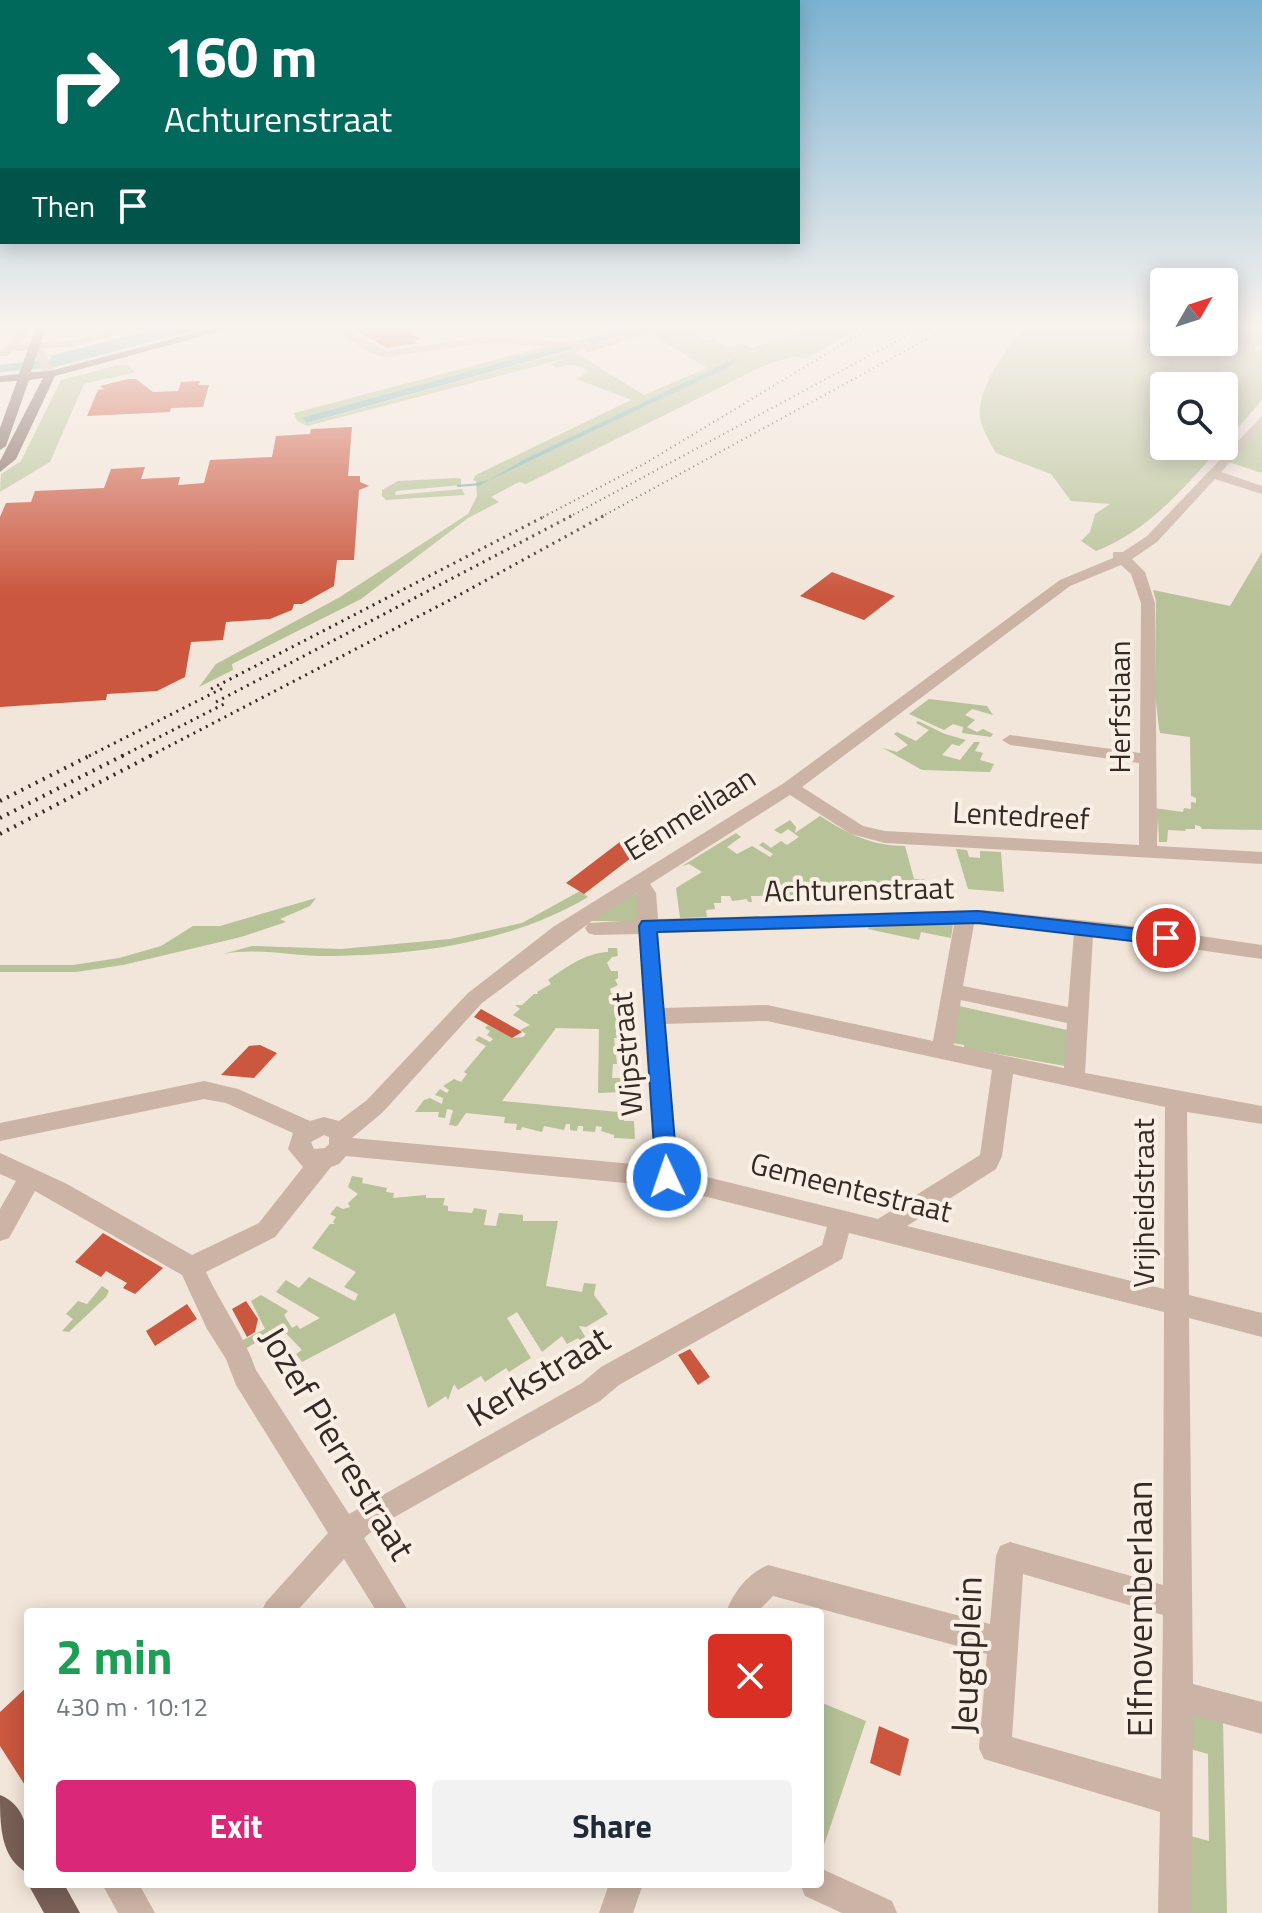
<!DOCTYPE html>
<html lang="en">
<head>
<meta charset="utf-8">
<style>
	:root { --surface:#fff; --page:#f2f2f3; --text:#1f2937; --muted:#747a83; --accent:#db2777 }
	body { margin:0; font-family:"Titillium Web",sans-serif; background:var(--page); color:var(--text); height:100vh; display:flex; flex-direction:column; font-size:30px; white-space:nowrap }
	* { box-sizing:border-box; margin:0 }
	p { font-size:26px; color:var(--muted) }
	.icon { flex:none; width:44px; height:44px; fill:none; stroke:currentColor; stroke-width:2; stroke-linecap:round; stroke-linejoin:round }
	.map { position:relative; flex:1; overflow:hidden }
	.sheet { position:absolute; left:24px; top:1608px; width:800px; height:280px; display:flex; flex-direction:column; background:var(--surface); border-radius:8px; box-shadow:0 4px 20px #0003 }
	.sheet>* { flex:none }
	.top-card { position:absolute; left:0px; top:0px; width:800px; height:244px; box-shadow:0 4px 20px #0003; background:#00695c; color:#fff; overflow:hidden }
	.needle { width:52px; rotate:51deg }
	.tools { position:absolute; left:1150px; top:268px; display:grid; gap:16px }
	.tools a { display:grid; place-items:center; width:88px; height:88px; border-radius:8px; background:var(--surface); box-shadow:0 4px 20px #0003; font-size:40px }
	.pin { position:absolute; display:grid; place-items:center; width:68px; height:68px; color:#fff; margin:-34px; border:4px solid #fff; border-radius:50%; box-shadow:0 2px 8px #0007 }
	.me { position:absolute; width:88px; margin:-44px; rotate:357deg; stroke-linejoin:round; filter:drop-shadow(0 0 6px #0008) }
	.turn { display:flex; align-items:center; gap:28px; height:168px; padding:0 32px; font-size:36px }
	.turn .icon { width:104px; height:104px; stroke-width:2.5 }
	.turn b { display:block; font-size:56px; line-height:68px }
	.then { display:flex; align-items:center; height:76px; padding:0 32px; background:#0003; gap:16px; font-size:30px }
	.round { display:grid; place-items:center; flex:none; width:84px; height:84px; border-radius:8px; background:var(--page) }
	.overview { display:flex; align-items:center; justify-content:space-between; height:136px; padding:0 32px }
	h1 { font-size:48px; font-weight:700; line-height:60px; color:#1e9e55 }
	.button { display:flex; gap:16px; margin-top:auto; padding:16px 32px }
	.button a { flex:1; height:92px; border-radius:8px; background:var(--accent); color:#fff; font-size:32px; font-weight:700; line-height:92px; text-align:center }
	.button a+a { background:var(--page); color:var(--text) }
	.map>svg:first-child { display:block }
	.green { fill:#b7c298 }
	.water { fill:#77b0af }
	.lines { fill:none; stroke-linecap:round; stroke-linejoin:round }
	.stream { stroke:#77b0af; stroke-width:2 }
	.building { fill:#cb573f }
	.minor { fill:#cbb3a5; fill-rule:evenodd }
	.major { fill:#796057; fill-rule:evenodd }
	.rail-far2 { stroke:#362a26; stroke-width:2; stroke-dasharray:1 4; stroke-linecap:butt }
	.rail-far1 { stroke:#362a26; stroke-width:3; stroke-dasharray:2 5; stroke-linecap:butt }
	.rail { stroke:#362a26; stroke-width:4; stroke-dasharray:2 6; stroke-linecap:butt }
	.route { fill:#1a73e8; stroke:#114b97; stroke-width:2 }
	.labels { text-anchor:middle; stroke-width:8; stroke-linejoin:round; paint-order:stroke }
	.street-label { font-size:30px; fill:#362a26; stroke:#faefe5 }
	.near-street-label { font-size:36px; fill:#362a26; stroke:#faefe5 }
</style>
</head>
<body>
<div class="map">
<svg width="1262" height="1913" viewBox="0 0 1262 1913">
	<rect width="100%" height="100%" fill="#f2e5d9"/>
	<path class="green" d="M673,327h12l22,14 7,-2 14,9 14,-4 10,4 68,-21h41l-55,32 -12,-3 -29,9 -239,119 -7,-2 -28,15 8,5 -31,16 -107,81 -129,65 1,6 -34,17 17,-23 124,-67 128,-83 9,-18 -1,-15 -3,-1 3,-5 155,-75 -54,-21 11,-7c-7,-10 -22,-8 -32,-4l-6,-4 18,-6 -261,68 -10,-5 -3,-8 261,-69 9,1 -263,74 7,4 274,-76 5,1 -13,4 70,43 63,-27 -57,-35z
		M1027,327h137v15h60v-15h38v18l-7,4 1,4 6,-6v53l-38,44v-58h-60v60h58c-39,42 -72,84 -126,105l-15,-10 9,-9 5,-18 15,-10 -39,-3 -20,-27 -55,-21c-7,-12 -19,-32 -16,-46 4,-29 28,-60 47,-80z
		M118,365h9l9,7 -52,12 -34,78 -50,30 1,-18 20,-13 40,-81z
		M1262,427v46l-34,-11z
		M457,478l4,1v6l-65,6 -1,4 67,-6 3,6 -79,5 -4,-4v-6l16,-9z
		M1262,552v278l-60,-1 -2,-3 -5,-1v4h-10l1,2 -18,-1 -1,12h-8l-1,-25 -1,21 -3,-30 29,4 1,-4 7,1v-7l5,1v-5l-5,-2 -1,-59 -30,-4 -1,-5 -4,-35 1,-92 -3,-11 77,16z
		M929,699l58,7 6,9 -21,-6 -7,6 10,5 -8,7 10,5 6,-3 10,5 -2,3 -29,-4 1,-6 -10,-3 -9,6 -35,-16z
		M918,721l27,13 21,6 -7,6 -7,-2 -10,11 18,5 14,-18h6l-5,9 8,2 -3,7 14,4 -4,8 -68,-2 -39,-22 14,4 11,-7 -14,-11 3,-2 19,9 13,-11 -13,-7z
		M820,816c28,18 52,30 85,30l9,33h10l3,12h-6l2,6h-4l-3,-7h-14l-1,-3 -25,4 1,7h-4l-1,-5h-12l1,5 -4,1 -2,-8 -16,3 -5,-2v3l-10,1 -4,-4c-16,9 -50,3 -69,4l1,6h-4l-1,-3 -15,2 -2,-5h-9v7h-7l1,6 -9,1 1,7h9l-36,1 -4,-30 26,-16 -13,-8 -7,2 54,-33 5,4 -14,10 10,7 15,-8 18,11 3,-3 -14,-9 4,-3 8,6 10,-7 6,4 12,-8 -11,-8 -7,5 -7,-4 16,-10 6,7 -1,6z
		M956,849l11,1 2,7 11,1v-7l21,1 3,40 -36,-3z
		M580,891l8,6c-75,45 -169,58 -255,59 -37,1 -74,-9 -110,-2l29,-8 89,3 109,-10 72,-16z
		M634,893l5,2v26h-51z
		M316,898l-6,8 -30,13 6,3 -45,15 -118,28 -47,7h-76v-7h73l46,-7 42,-12 32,-20h27z
		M953,924l-2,14 -30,-6 -2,8 -51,-11 1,-3z
		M608,948h9l1,8 -6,1 -5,6 4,8h7v7l-3,2 3,5 -8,4 1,4h5l2,45h-4l3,26h-4l-1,14h9l1,14 -24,1 1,-64 -43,-1 -54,73 116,11 7,3 -1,6h10l1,18 -21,-1v-3l-13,-4 1,-4 -6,-1 -1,6 -12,-1v-5h-5l-1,5 -7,-1v-6h-4l-2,6 -20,-4 -2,6 -20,-5 -1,3h-5l1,-6 -13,-1 1,-6 -39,-4 -9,13 -8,-1 4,-15 -6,-1 -2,9 -7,-1 1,-5h-24l9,-12 6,-2 12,6 1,-6 -8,-3 5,-6 7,4 2,-3 -6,-4 11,-7 7,3 6,-8 -3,-2 22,-26 -11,-6 4,-4 11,6 3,-3 -6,-4 3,-4 -5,-3 3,-3 24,13 11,-1 3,-3 -6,-4 10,-5 -17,-10 7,-6 -5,-4h7l12,-11h4l-1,-2 14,-8 -3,-4c18,-13 38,-27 60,-28z
		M959,1006l108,24 -2,36 -101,-18v-3l-11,-2z
		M352,1176l11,2 -1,5 25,5 -1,4 8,1 -1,5 33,-3v3h19l-2,7 5,1v5l24,2 2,-5 13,2 -3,15 12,1 3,-13 24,2v6h35l-12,65 36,6 2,-9 12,1 -2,11 14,19 -22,13 -7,-1 8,14 -5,3 -4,-5 -11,6 -5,-8 -20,16 -25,-40 -10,6 24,40 -22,14 -3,-4 -21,14 -4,-6 -23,14 -4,-6 -6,16 -2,-4 -18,12 -33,-95 -93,49 -6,-8 6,-4 -21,-22 -36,21 -4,-8 24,-12 -14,-28 10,-6 27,16 -4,4 8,13 5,-3 3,4 20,-11 -44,-26 10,-12 13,8 10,-11 46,24 3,-7 -14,-7 12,-15 -44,-24 18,-24h5l-2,-2 3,-5 -6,-3 7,-8 6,3 7,-2 -2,-4 10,-9 -10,-7z
		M102,1286l7,5 -3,6 -37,35 -7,-1 11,-12 -7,-5 12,-13 9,3z
		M820,1702l46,19 -45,133 -1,-1z
		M1187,1710l36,11 4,192h-40v-78l22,6 -1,-87 -21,-6z"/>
	<path class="water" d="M162,327h45l-152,40 -55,5v-7l52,-6 -2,-3z
		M629,327h23l-345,96 -6,-5z
		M736,358l3,2 -15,9 -247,117 -1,-3 13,-3 36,-21z"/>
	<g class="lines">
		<path class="stream" d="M458,486l23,-2"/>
	</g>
	<path class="building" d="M349,327h53l19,12 -8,2 5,2 -31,5z
		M128,379h8l17,13 25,-1 3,-9 19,-1 -1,4h10l-6,22 -32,1 -1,4 -83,4 11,-26 6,-1 -4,-3z
		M352,427l-4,49h12v6l9,4 -10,4 -5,70h-17l-3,26 -32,18h-8l-2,6 -22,9 -44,3 -3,18 -32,2 -6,35 -28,14 -50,3 -1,6 -106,7v-190l6,-14 25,-1 4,-11 69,-3 7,-19 34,-2 -4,12 39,-2 -2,8 26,-2 6,-23 62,-3 4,-21 34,-2 1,-5z
		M832,572l63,24 -31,24 -64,-24z
		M625,838l19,10 -60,46 -18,-11z
		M481,1009l41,23 -10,6 -38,-21z
		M260,1045l17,8 -23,25 -33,-3 28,-29z
		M103,1233l60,35 -28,26 -12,-6 4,-5 -21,-12 -5,6 -26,-15z
		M246,1301l12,18 -3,13 -8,5 -15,-28z
		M187,1304l10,15 -42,27 -9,-15z
		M690,1349l20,28 -12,8 -20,-30z
		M28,1686v104l-28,-44v-34z
		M879,1726l30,13 -9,37 -30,-13z"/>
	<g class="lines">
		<path class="minor" d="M22,327h11l-14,17 55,-4 51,-13h18l-69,19 -31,3 13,25 -6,3 -6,-3 -12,-24 -19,1 -5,5h-8v-4z
			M330,327h13l43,24 97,-14 115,6 55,-16h17l-82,25 -5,-4 -100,-5 -97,14 -14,-3z
			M1262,416v11l-41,45 41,14v8l-47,-15 -58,63 -25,17 13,13 10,31 2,243 105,6v12l-377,-21 -34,-9 -61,-39 -140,89 6,9 2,26 325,-9 136,14 143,21v14l-169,-24 -8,138 177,33v18l-75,-12 2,183 73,18v24l-73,-19 4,366 69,18v32l-69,-19 -1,198h-34l2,-101 -176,-53 -5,-11 8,-94 -214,-58 -16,16h-31c8,-20 21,-38 42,-47l222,59 6,-68 4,-10 10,-4 153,43 1,-273 -315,-79 -7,26 -223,126 -19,16 -223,126 -13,11 45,74h-32l-33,-53 -48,53h-35l5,-10 62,-69 -92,-148 -10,-26 -19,-30 -25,-54 -147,-84 -26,47 -9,3v-32l16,-28 -16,-7v-21l67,31 125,71 67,-32 44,-56 -15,-18 5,-16 -67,-30 -22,-4 -204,42v-18l204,-42 34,8 72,32 14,-4 15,4 28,-21 101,-107 85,-66 231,-144 276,-203 53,-22v-6h10l24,-16zM1121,565l10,9 10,29 -1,150 -130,-18 -8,5 8,5 129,18v82l-254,-14 -22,-5 -61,-39 268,-201zM636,893l2,27 -49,3zM588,924l-3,4 3,5 7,2 44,-1 16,232 -303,-28 31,-26 99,-109zM974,924l100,9 -6,74 -105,-21zM954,925l-21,116 -166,-36 -104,3 -5,-75zM961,1000l106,23 -3,45 -110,-23zM767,1021l225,49 -12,85 -102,64 -200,-49 -14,-146zM1013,1074l152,33 -1,182 -257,-63 89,-57 6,-13zM324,1135l5,2v7l-4,4 -11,1 -3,-7zM346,1156l321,31 160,40 -5,18 -221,122 -19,16 -233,131 -93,-144c-12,-35 -35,-65 -50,-98l69,-35 56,-70 8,-3zM1023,1574l140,41 -2,164 -149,-42z
			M820,1868l72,33 5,12h-55l-37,-17 -5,-12h20z
			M102,1884h37l16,29h-37z
			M609,1884h34l-10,29h-34z"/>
		<path class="major" d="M36,327h10l-15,45 19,-1 168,-44h18l-181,49 -39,83 -16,13v-11l43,-83 -14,2 -23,66 -6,4v-22l17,-47 -17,1v-6l19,-2z
			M0,1795c32,13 28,48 28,78 -28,-14 -28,-49 -28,-78z
			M28,1884h36l16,29h-36z"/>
		<path class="rail-far2" d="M543,517l101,-53 227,-137
			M569,517l354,-190
			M601,517l348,-190"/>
		<path class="rail-far1" d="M211,689l336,-174
			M216,702l357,-187
			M89,756l136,-69
			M122,756l106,-54
			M150,756l300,-156 155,-85"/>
		<path class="rail" d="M0,801l93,-47
			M0,818l126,-64
			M0,834l154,-80"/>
	</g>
	<linearGradient id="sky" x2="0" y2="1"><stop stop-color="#7bb2d1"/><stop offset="0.55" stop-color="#f9f3ee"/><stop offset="1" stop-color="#f9f3ee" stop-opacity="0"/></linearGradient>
	<rect width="1262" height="595" fill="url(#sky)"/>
	<path class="route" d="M978,911l188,21 9,6 -9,7 -188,-22 -321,9 21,245 -4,6 -7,3 -7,-3 -4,-6 -17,-251 3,-5z"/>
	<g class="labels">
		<g class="street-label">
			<text transform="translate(1120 707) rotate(-90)" y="10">Herfstlaan</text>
			<text transform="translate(690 814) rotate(-32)" y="10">Eénmeilaan</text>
			<text transform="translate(1021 816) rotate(3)" y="10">Lentedreef</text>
			<text transform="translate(859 890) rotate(-1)" y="10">Achturenstraat</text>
			<text transform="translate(627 1054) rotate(-95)" y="10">Wipstraat</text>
			<text transform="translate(851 1188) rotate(14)" y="10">Gemeentestraat</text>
			<text transform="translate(1144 1203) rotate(-90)" y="10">Vrijheidstraat</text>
		</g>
		<g class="near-street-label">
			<text transform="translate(538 1376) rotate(-31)" y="13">Kerkstraat</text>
			<text transform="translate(338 1443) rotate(59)" y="13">Jozef Pierrestraat</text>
			<text transform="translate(1139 1609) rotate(-90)" y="13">Elfnovemberlaan</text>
			<text transform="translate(966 1655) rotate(-88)" y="13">Jeugdplein</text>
		</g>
	</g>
</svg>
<div class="tools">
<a><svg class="needle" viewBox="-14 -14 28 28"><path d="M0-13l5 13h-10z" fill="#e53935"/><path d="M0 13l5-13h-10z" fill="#747a83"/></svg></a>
<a><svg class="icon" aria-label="search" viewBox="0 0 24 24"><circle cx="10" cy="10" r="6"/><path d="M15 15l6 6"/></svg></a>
</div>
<div class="pin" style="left:1166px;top:938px;background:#d93025"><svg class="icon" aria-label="arrive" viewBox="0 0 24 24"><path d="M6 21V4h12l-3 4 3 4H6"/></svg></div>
<svg class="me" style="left:667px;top:1177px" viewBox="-20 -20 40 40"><circle r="17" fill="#1a73e8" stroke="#fff" stroke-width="3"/><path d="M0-11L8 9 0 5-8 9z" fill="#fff"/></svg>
<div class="top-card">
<div class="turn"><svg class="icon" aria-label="right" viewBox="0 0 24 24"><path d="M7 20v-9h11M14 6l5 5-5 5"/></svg><div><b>160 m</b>Achturenstraat</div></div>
<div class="then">Then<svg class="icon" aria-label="arrive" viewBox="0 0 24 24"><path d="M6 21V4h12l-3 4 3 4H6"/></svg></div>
</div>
<section class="sheet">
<div class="overview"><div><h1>2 min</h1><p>430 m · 10:12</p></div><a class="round" style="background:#d93025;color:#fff"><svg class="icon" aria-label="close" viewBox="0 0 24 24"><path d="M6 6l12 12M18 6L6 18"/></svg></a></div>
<div class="button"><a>Exit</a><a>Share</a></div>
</section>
</div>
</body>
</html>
